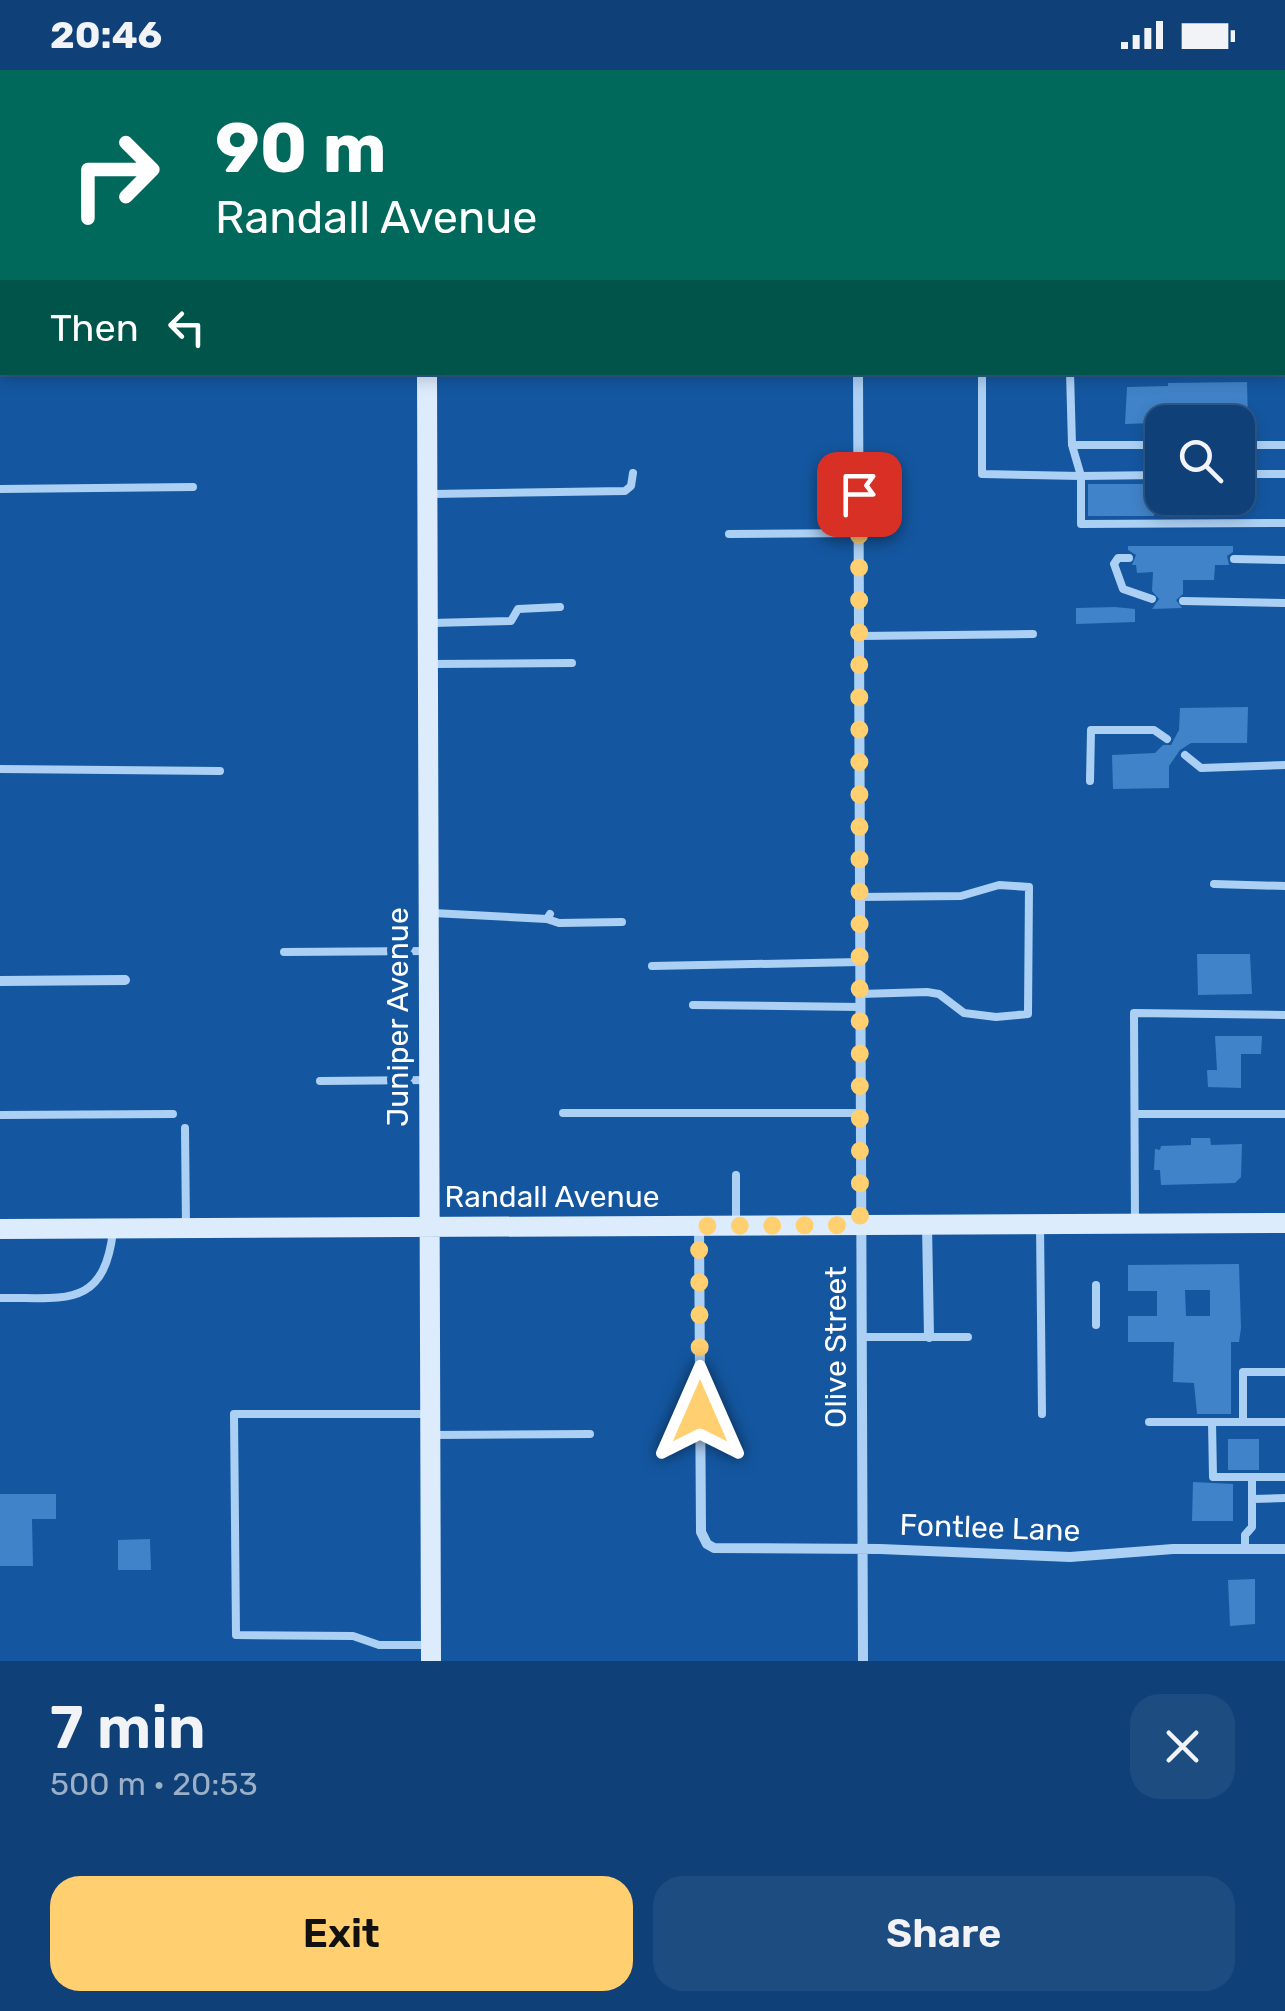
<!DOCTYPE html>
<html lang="en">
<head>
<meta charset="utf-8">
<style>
	:root { --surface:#0f4178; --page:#1d4c80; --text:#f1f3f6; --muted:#9bafc6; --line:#2f5a8a; --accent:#ffcf70 }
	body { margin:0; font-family:Rubik,sans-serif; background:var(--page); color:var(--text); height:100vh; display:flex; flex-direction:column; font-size:38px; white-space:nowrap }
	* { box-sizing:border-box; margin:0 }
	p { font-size:32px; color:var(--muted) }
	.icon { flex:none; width:55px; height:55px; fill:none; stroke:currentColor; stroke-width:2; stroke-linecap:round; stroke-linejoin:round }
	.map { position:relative; height:1591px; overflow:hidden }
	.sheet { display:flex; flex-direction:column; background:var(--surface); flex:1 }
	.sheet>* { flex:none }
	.top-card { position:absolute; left:0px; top:0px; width:1285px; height:305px; box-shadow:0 5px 15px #0003,0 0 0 2px var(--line); background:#00695c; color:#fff; overflow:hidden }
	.fabs { position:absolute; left:1145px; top:335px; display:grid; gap:20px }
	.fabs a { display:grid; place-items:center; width:110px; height:110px; border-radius:20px; background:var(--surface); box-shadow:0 5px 15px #0003,0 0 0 2px var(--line); font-size:50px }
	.pin { position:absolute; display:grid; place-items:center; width:85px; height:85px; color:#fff; margin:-42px; border-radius:20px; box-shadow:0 5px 15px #0006 }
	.me { position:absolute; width:110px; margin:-55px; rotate:0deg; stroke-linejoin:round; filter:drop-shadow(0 0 8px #0008) }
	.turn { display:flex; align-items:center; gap:35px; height:210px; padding:0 50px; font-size:45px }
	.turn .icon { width:130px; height:130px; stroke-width:2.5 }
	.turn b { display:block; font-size:70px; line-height:85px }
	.then { display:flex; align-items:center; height:95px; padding:0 50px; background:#0003; gap:20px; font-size:38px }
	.round { display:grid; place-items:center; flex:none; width:105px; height:105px; border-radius:30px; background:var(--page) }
	.summary { display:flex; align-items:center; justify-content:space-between; height:170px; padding:0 50px }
	h1 { font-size:60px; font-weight:600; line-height:75px }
	.action { display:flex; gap:20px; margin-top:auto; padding:20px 50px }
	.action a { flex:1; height:115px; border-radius:30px; background:var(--accent); color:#111; font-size:40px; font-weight:600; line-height:115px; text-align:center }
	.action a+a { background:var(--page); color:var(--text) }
	.status { display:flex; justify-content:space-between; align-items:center; height:70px; padding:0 50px; background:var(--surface); direction:ltr }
	.status svg { height:28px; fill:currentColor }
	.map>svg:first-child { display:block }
	.building { fill:#4183c8; fill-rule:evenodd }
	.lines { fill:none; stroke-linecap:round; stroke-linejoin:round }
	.lane { stroke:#acd0f4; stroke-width:8 }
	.street { stroke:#acd0f4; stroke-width:10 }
	.secondary { stroke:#dcecfd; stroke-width:20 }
	.route { stroke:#ffcf70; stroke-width:18; stroke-dasharray:0 32.4 }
	.labels { text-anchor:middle; stroke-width:10; stroke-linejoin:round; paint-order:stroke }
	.street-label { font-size:30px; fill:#fff; stroke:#1457a0 }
</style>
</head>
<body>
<div class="status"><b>20:46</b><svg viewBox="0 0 49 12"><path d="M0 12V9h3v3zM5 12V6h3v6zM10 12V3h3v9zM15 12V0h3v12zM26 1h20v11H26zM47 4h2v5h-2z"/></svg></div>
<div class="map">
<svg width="1285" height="1591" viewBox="0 0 1285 1591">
	<rect width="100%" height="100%" fill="#1457a0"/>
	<path class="building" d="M1247,312l1,40h-13l-1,-12h-51v12l-58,2 2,-37 41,-1v-3z
		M1088,414h66v32h-66z
		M1128,476h105v6l-6,4 2,9h-14l-1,15h-31v14l-7,6 6,8 -30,1 7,-10 -7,-8 1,-19 -16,1 -1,-8h-4l4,-10 -8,-5z
		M1115,537l20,2v13l-59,2v-16z
		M1248,637l-1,36h-56l-11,7 -11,16v22l-56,1 -1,-34 43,-2 8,-8h8l8,-15 1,-22z
		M1197,884h53l2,40 -54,1z
		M1215,966h47l-1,18h-20v34l-33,-1 -1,-17h10z
		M1191,1068h19l1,7 31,-1 -1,33 -6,6 -74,2 -1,-15h-6l1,-21 5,1 1,-4 30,-1z
		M1239,1194l2,64 -2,14h-8v72h-34l-3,-31 -21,-1 1,-40h-46v-26h29v-25h-29v-26zM1185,1220h25v26h-24z
		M1228,1369h31v31h-31z
		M1193,1412l40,2v37h-41z
		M0,1424h56v25h-24l1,47h-33z
		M150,1469l1,31h-33v-30z
		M1255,1509v45l-25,2 -2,-46z"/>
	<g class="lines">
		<path class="lane" d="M595,0v2
			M724,0v2
			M678,2v-2
			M982,302v102l99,2 -9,-31 -2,-73
			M1072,375h90
			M1238,375h47
			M1238,404h47
			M1162,405l-81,1v48l204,-1
			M0,419l193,-2
			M432,424l193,-3 6,-5 2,-13
			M729,464l130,-1
			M1129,488h-11l-4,6 9,25 29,10
			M1234,489l51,1
			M1183,531l102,2
			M432,553l79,-2 7,-12 42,-2
			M859,566l174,-2
			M432,594l140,-1
			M1185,685l16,13 84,-3
			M0,699l220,2
			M1090,711l1,-51h63l13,9
			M1214,814l71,2
			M859,827l102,-1 38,-11 30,2 -1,127 -32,3 -32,-4 -25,-19 -12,-2 -67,2
			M433,843l114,6 3,-5
			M547,849l12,4 63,-1
			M284,882l144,-1
			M652,896l208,-4
			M693,935l167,2
			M320,1011l109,-1
			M563,1043h297
			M1135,1044h150
			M0,1045l173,-1
			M185,1058l1,100
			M736,1105v51
			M1135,1153l-1,-210 151,2
			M1040,1154l2,190
			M1096,1215v40
			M0,1228c63,-1 104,12 113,-67
			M861,1267h107
			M428,1344h-194l2,221 117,1 26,9h52
			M1149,1352h63
			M1243,1352v-50h42
			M434,1365l156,-1
			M1252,1407h33
			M1252,1429l33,-1
			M1245,1479v-14l7,-8v-50h-39l-1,-55h73"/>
		<path class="street" d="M200,0v2
			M858,0v2
			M1282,288h3
			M0,289l2,1
			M858,302l5,1289
			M0,911l125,-1
			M927,1155l2,112
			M699,1156l2,306 6,12 7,4 166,1 190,8 103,-8h112"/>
		<path class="secondary" d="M426,0v2
			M427,302l4,1289
			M0,1159l1285,-6"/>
	</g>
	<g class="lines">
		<path class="route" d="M700,1342l-1,-186 161,-1 -1,-731"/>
	</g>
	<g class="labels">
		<g class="street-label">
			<text transform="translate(398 947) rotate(-90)" y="10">Juniper Avenue</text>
			<text x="552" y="1137">Randall Avenue</text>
			<text transform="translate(836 1277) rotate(-90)" y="10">Olive Street</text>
			<text transform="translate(990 1458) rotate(2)" y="10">Fontlee Lane</text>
		</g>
	</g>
</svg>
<div class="fabs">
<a><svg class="icon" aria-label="search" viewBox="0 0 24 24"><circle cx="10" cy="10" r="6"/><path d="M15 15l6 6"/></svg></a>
</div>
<div class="pin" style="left:859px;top:424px;background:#d93025"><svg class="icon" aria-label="arrive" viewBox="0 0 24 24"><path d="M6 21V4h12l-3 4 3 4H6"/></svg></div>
<svg class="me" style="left:700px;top:1342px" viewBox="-20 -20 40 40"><path d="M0-17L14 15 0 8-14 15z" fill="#ffcf70" stroke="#fff" stroke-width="4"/></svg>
<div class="top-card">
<div class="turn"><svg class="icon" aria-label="right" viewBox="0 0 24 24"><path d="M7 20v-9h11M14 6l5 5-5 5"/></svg><div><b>90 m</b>Randall Avenue</div></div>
<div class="then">Then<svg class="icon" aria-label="left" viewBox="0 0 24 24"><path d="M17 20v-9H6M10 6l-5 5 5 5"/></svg></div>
</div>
</div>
<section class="sheet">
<div class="summary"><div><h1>7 min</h1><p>500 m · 20:53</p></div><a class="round"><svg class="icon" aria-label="close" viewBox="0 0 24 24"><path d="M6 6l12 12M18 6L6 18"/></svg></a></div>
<div class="action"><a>Exit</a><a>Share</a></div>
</section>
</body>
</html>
